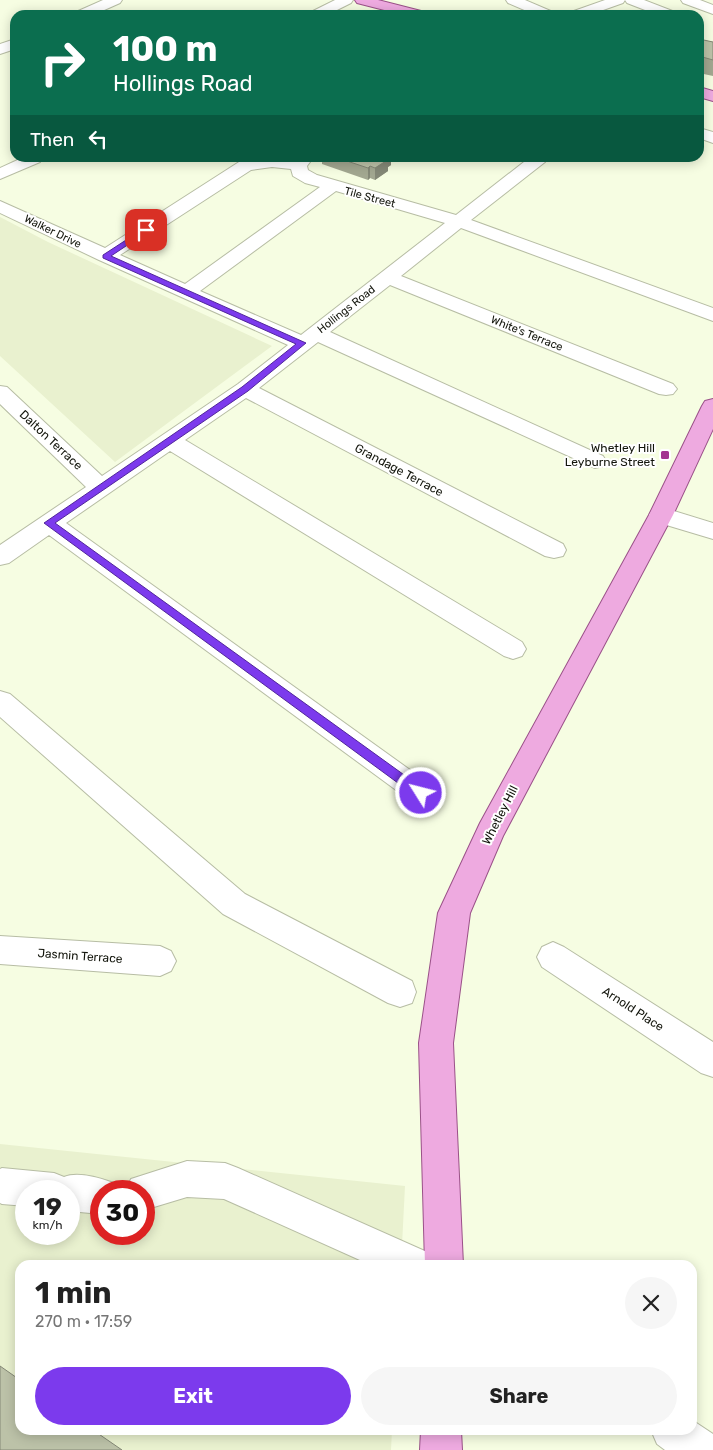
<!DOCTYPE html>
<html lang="en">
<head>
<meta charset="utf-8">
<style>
	:root { --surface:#fff; --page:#f6f6f6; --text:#222; --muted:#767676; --accent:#7c3aed }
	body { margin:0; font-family:Rubik,sans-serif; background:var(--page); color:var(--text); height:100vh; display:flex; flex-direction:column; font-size:19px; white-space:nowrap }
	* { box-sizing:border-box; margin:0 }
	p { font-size:16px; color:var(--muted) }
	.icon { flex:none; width:28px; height:28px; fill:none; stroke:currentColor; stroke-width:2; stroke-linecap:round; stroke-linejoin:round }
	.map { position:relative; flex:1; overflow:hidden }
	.panel { position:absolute; left:15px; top:1260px; width:682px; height:175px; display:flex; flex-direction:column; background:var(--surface); border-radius:15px; box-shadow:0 2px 12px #0003 }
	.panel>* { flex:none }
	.hud { position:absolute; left:10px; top:10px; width:694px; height:152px; border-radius:15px; box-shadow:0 2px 12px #0003; background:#0b6e4f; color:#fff; overflow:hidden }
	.speed { position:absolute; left:15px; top:1180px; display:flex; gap:10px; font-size:25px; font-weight:700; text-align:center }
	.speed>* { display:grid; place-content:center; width:65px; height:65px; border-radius:50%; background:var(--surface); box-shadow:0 2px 12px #0003; line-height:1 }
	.speed small { font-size:12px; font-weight:400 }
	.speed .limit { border:8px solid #d22; background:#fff; color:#111 }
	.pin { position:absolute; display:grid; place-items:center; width:42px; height:42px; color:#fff; margin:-21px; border-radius:10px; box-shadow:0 2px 8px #0006 }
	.me { position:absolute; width:55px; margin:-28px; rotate:306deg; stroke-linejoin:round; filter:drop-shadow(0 0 4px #0008) }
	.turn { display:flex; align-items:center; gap:18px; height:105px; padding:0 20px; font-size:22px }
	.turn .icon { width:65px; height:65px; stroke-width:2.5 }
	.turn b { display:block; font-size:35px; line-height:42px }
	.then { display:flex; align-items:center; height:48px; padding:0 20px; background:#0003; gap:10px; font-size:19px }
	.round { display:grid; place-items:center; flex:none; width:52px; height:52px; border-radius:26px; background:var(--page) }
	.headline { display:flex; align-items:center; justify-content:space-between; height:85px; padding:0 20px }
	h1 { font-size:30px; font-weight:700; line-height:38px }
	.button { display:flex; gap:10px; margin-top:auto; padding:10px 20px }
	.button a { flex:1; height:58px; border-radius:30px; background:var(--accent); color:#fff; font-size:20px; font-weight:700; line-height:58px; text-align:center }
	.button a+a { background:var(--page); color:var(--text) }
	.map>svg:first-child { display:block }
	.built { fill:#e9f1cf; fill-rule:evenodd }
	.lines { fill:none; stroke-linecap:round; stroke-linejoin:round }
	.minor-casing { stroke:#b7bda4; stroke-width:2 }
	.major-casing { stroke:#9a5188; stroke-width:2 }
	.minor { fill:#fff; fill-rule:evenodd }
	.major { fill:#eeaae0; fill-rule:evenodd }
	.wall { fill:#a2a790 }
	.shaded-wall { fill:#848876 }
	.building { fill:#bcc2a8; stroke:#848876 }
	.route { fill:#7c3aed; stroke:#51269a }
	.poi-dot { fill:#a33390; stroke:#fff; stroke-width:2 }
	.labels { text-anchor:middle; stroke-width:4; stroke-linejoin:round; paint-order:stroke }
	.far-street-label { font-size:11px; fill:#13150c; stroke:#fff }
	.street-label { font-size:12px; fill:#13150c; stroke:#fff }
	.poi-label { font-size:12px; fill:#13150c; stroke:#fff; text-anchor:end }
</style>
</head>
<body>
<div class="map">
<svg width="713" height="1450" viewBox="0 0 713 1450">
	<rect width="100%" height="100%" fill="#f6fde2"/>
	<path class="built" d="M0,217l48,25 224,104 -157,116 -115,-106z
		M0,1144l405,42 -4,79h-381v165h372l-1,20h-391zM26,1191h43v43h-43zM101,1191h43v43h-43z"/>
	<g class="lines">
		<defs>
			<path id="minor" d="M103,0h19l-2,3 -27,12h-19l2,-3z
				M335,0h18l-2,3 -24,12h-18l2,-3z
				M506,0h19l28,12 2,3h-19l-28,-12z
				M605,0h20l-2,3 -34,12h-20l2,-3z
				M625,0h19l31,12 2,3h-19l-31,-12z
				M681,0h19l13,5v9l-30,-11z
				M15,39v10l-15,5v-10z
				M699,128l14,4v11l-14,-5z
				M22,158h20l-2,4 -40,17v-11z
				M264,158l31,1 1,-1h17l-6,8 1,4 9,5 139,40 73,-57h18l-2,4 -74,58 242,88v13l-252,-93 -60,48 272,108 4,5 -4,5 -7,1 -7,-1 -269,-109 -60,47 273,124 3,5 -3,5 -8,2 -277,-126 -59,46 304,156 3,6 -3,6 -9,2 -9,-2 -299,-158 -61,42 337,202 4,7 -4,7 -9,3 -9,-3 -334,-205 -104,72 365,262 4,8 -4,8 -10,4 -10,-4 -362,-266 -40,28 -9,2v-20l86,-58 -86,-83v-18l7,1 95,89 136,-92 50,-39 -189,-85 -99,-47v-12l105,47 134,-86zM272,167l19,2 2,7 12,7 15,4 -135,97 -65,-29 131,-85zM336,191l109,32 -144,112 -101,-44z
				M661,507l52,16v16l-60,-18 -4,-6 4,-6z
				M0,691l10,3 235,200 167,87 4,11 -4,11 -12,4 -12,-4 -165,-89 -223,-197z
				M0,936l160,10 11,5 5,10 -5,10 -11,5 -160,-12z
				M553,942l11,5 149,95v35l-12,-4 -159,-106 -5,-10 5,-10z
				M187,1161l38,2 13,5 189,84 6,13h-62l-147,-66 -37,-2 -43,13v-19h-18l5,-12z
				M2,1168l52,5 10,4c14,-6 36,1 50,6l3,8h-16v23l-32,-3v-20h-43v15l-24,-2 -2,-1v-34z
				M692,1420l21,14v16h-48l-8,-6 -6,-14h41z"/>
			<path id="major" d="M355,0h23l47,12 2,3h-23l-47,-12z
				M699,87l14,4v10l-14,-4z
				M713,399v30l-40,86 -170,321 -33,77 -17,130 10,222h-38l-6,-222 19,-130 42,-90 169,-308 53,-109 3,-5z
				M421,1430h40l1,20h-42z"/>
		</defs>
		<use href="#minor" class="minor-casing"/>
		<use href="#major" class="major-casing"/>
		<use href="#minor" class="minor"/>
		<use href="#major" class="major"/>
	</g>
	<path class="wall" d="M699,39l14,3v34l-14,-3z
		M322,158h69v7l-3,2v4l-13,9 -5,-2 -2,2 -46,-16z"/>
	<path class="shaded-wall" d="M385,158h6v7l-3,2v4l-13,9v-12z
		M370,166v12l-2,2v-12z"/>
	<path class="building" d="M699,39l14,3v18l-14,-4z
		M338,158h47l4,1 -14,9 -5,-2 -2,2z
		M0,1366l20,14v50h73l29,20h-122z"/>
	<path class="route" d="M143,229l7,1 -39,26 195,87 -58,48 -193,132 370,267 2,3 -2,4h-8l-373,-274 198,-136 54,-43 -193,-86v-3z"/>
	<rect class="poi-dot" x="660" y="450" width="10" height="10" rx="2.5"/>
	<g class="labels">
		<g class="far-street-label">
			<text transform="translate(370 197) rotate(15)" y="4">Tile Street</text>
			<text transform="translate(53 231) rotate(26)" y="4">Walker Drive</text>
			<text transform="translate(346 309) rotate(-38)" y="4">Hollings Road</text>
			<text transform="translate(527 333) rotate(22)" y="4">White's Terrace</text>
		</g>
		<g class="street-label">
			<text transform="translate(51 440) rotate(43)" y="4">Dalton Terrace</text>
			<text transform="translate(399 470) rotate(28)" y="4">Grandage Terrace</text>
			<text transform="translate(500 815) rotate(-63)" y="4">Whetley Hill</text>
			<text transform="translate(80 956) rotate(4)" y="4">Jasmin Terrace</text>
			<text transform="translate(633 1009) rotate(33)" y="4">Arnold Place</text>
		</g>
		<g class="poi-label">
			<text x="655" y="452">Whetley Hill<tspan x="655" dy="14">Leyburne Street</tspan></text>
		</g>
	</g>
</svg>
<div class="speed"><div>19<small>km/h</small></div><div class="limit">30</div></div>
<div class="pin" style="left:146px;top:230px;background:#d93025"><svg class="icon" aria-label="arrive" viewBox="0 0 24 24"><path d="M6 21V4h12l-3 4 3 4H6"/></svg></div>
<svg class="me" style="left:421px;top:793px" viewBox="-20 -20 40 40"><circle r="17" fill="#7c3aed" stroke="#fff" stroke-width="3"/><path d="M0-11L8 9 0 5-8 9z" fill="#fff"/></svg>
<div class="hud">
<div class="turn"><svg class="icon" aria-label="right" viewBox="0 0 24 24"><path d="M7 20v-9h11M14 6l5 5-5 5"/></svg><div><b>100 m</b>Hollings Road</div></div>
<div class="then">Then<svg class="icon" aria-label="left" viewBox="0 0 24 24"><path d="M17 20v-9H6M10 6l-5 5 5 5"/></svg></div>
</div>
<section class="panel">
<div class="headline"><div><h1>1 min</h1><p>270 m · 17:59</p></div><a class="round"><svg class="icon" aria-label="close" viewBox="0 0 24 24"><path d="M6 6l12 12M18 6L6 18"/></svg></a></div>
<div class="button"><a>Exit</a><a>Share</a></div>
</section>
</div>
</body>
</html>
